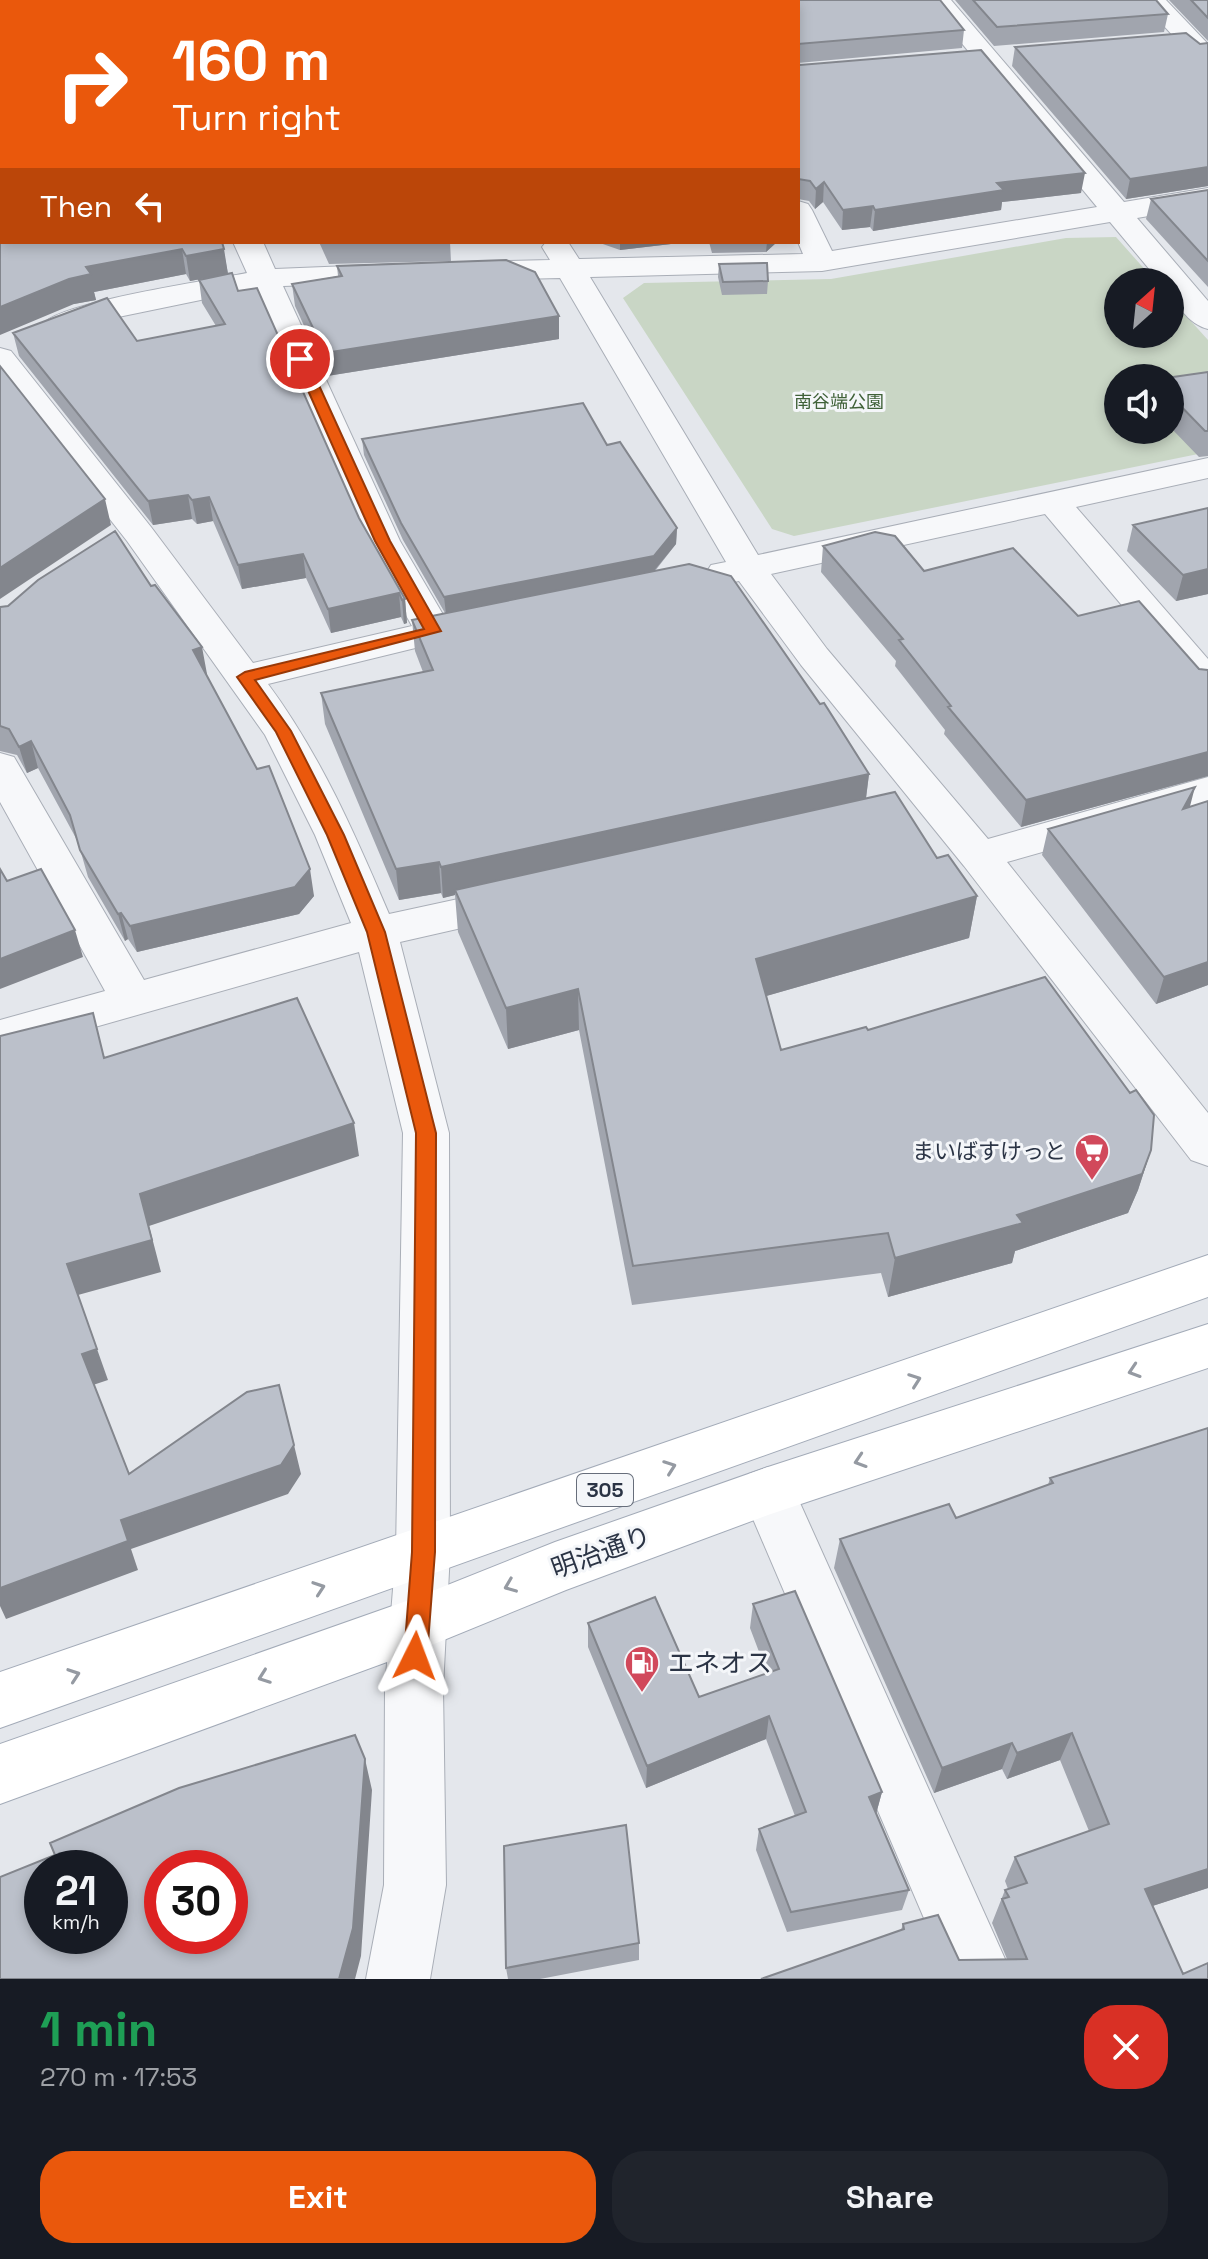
<!DOCTYPE html>
<html lang="en">
<head>
<meta charset="utf-8">
<style>
	:root { --surface:#171b24; --page:#20242c; --text:#f1f3f6; --muted:#9ea1a6; --accent:#ea580c }
	body { margin:0; font-family:"Space Grotesk","Noto Sans JP",sans-serif; background:var(--page); color:var(--text); height:100vh; display:flex; flex-direction:column; font-size:30px; white-space:nowrap }
	* { box-sizing:border-box; margin:0 }
	p { font-size:26px; color:var(--muted) }
	.icon { flex:none; width:44px; height:44px; fill:none; stroke:currentColor; stroke-width:2; stroke-linecap:round; stroke-linejoin:round }
	.map { position:relative; height:1979px; overflow:hidden }
	.sheet { display:flex; flex-direction:column; background:var(--surface); flex:1 }
	.sheet>* { flex:none }
	.banner { position:absolute; left:0px; top:0px; width:800px; height:244px; box-shadow:0 4px 12px #0003; background:#ea580c; color:#fff; overflow:hidden }
	.needle { width:52px; rotate:27deg }
	.buttons { position:absolute; left:1104px; top:268px; display:grid; gap:16px }
	.buttons a { display:grid; place-items:center; width:80px; height:80px; border-radius:50%; background:var(--surface); box-shadow:0 4px 12px #0003; font-size:40px }
	.speed { position:absolute; left:24px; top:1850px; display:flex; gap:16px; font-size:40px; font-weight:700; text-align:center }
	.speed>* { display:grid; place-content:center; width:104px; height:104px; border-radius:50%; background:var(--surface); box-shadow:0 4px 12px #0003; line-height:1 }
	.speed small { font-size:20px; font-weight:400 }
	.speed .limit { border:12px solid #d22; background:#fff; color:#111 }
	.pin { position:absolute; display:grid; place-items:center; width:68px; height:68px; color:#fff; margin:-34px; border:4px solid #fff; border-radius:50%; box-shadow:0 2px 8px #0007 }
	.me { position:absolute; width:88px; margin:-44px; rotate:3deg; stroke-linejoin:round; filter:drop-shadow(0 0 6px #0008) }
	.turn { display:flex; align-items:center; gap:28px; height:168px; padding:0 40px; font-size:36px }
	.turn .icon { width:104px; height:104px; stroke-width:2.5 }
	.turn b { display:block; font-size:56px; line-height:68px }
	.then { display:flex; align-items:center; height:76px; padding:0 40px; background:#0003; gap:16px; font-size:30px }
	.round { display:grid; place-items:center; flex:none; width:84px; height:84px; border-radius:32px; background:var(--page) }
	.head { display:flex; align-items:center; justify-content:space-between; height:136px; padding:0 40px }
	h1 { font-size:48px; font-weight:700; line-height:60px; color:#1e9e55 }
	.primary-button { display:flex; gap:16px; margin-top:auto; padding:16px 40px }
	.primary-button a { flex:1; height:92px; border-radius:32px; background:var(--accent); color:#fff; font-size:32px; font-weight:700; line-height:92px; text-align:center }
	.primary-button a+a { background:var(--page); color:var(--text) }
	.map>svg:first-child { display:block }
	.green { fill:#c9d6c5; fill-rule:evenodd }
	.lines { fill:none; stroke-linecap:round; stroke-linejoin:round }
	.minor-casing { stroke:#a9aeb7; stroke-width:2 }
	.major-casing { stroke:#a3abb8; stroke-width:2 }
	.minor { fill:#f7f8fa; fill-rule:evenodd }
	.major { fill:#fff; fill-rule:evenodd }
	.wall { fill:#a1a5ae }
	.shaded-wall { fill:#83868d }
	.building { fill:#bbc0ca; stroke:#83868d; stroke-width:2; fill-rule:evenodd }
	.oneway { stroke:#959aa2 }
	.route { fill:#ea580c; stroke:#983908; stroke-width:2 }
	.labels { text-anchor:middle; stroke-width:6; stroke-linejoin:round; paint-order:stroke }
	.far-park-label { font-size:18px; fill:#3f6138; stroke:#f4f6f9 }
	.shield { fill:#f4f6f9; stroke:#676e7b; stroke-width:2 }
	.shield-label { font-size:20px; font-weight:bold; fill:#2b3445 }
	.poi-label { font-size:22px; fill:#2b3445; stroke:#f4f6f9; text-anchor:end }
	.near-street-label { font-size:26px; fill:#2b3445; stroke:#f4f6f9 }
	.near-poi-label { font-size:26px; fill:#2b3445; stroke:#f4f6f9; text-anchor:start }
</style>
</head>
<body>
<div class="map">
<svg width="1208" height="1979" viewBox="0 0 1208 1979">
	<rect width="100%" height="100%" fill="#e4e7ec"/>
	<path class="green" d="M1116,237l40,45h-38v52h52v-36l38,42v112l-414,84 -22,-7 -149,-231 21,-15 187,-4 235,-41zM1118,378h52v52h-52z"/>
	<g class="lines">
		<defs>
			<path id="minor" d="M389,0h24l1,2h-24z
				M926,0h25l173,202 84,-14v18l-71,12 71,83v28c-18,-4 -38,-28 -38,-47h-10l-50,-60 -288,49 -232,6 168,278 450,-97v20l-132,29 132,152v36l-13,-3 -150,-178 -274,60 56,75 161,190 220,-62v28l-201,57 201,251v53l-17,-6 -227,-294 -163,-201 -62,-84 -15,3 -13,-3 -5,-8 5,-8 15,-3 -166,-284 -92,2 -11,-3 -4,-6 4,-6 11,-3 82,-2 -8,-13 4,-5h22l11,17 224,-5 -5,-12v-41l10,3 4,6 20,41 265,-44z
				M1140,0h26l42,44v23l-9,-3z
				M233,242h30l12,27 124,-5 11,3 4,6 -4,6 -11,3 -116,4 117,255 45,77 27,-6 13,3 5,8 -5,8 -217,53c52,70 87,150 121,230l124,-27 15,4 6,11 -6,11 -128,29 49,191 1,419 -7,136 3,197 -16,94h-64l18,-94 1,-197 11,-136 7,-419 -44,-181 -359,102v-34l105,-29 -105,-189v-49l14,4 130,223 207,-57 -36,-88 -50,-100 -138,-194 -127,-162v-31l11,3 140,176 102,136 159,-37 -48,-85 -110,-252 -160,33 -36,12 -11,-2 -5,-7c16,-23 170,-45 205,-52z
				M768,1467l19,7 227,505h-64l-209,-488 8,-17z"/>
			<path id="major" d="M1208,1255v42l-1208,431v-56z
				M1208,1324v44l-440,147 -202,75 -149,61 -417,153v-60l415,-146 140,-56 213,-75z"/>
		</defs>
		<use href="#minor" class="minor-casing"/>
		<use href="#major" class="major-casing"/>
		<use href="#minor" class="minor"/>
		<use href="#major" class="major"/>
	</g>
	<path class="wall" d="M441,0h499l24,30 -2,18 -164,15v-61h-356z
		M955,0h201l12,14 -4,18 -170,14z
		M1169,0h39v41z
		M2,2l220,240 6,32 -38,7 -4,-7 -92,18 2,8 -22,4z
		M1208,43v143l-82,13 -114,-133 3,-19z
		M798,63l283,130 -79,9 -1,8 -128,21 -3,-4 -28,3 -19,-28 -8,7 -6,-8 -11,-2z
		M1208,190v97l-62,-68 5,-20z
		M319,242h131l1,19 -122,3z
		M597,242h91l-68,8z
		M709,242h68l-11,10 -54,1z
		M719,264l49,17 -1,13 -45,1 -4,-18z
		M337,266l222,50v23l-232,37 -32,-70 -3,-22 46,-8z
		M199,280l39,11 121,227 46,81 2,24 -3,1 -3,-7 -70,16 -25,-55 -64,11 -29,-68 -16,3 -5,-5 -39,6 -134,-169 -6,-23 124,8 79,-15 -14,-23z
		M1208,372v84l-9,1 -29,-30v-49z
		M362,439l245,6 70,83 -1,16 -21,27 214,203 -3,25 71,59 40,38 -8,42 -203,58 15,54 87,-20 283,120 -13,40 -10,23 -113,38 -3,12 -124,34 -7,-24 -249,32 -53,-275 -71,19 -50,-117 -3,-37 -12,3 -2,-5 -42,7 -74,-176 -4,-31 102,-21 -8,-21 -3,-31 33,-7 -42,-73 -39,-85z
		M1208,508v86l-32,7 -49,-50 6,-26z
		M823,546l101,25 154,45 121,53 9,1v106l-187,51 -77,-93 1,-4 -50,-64 1,-5 -75,-89z
		M0,607l207,67h-1l108,222 -15,18 -162,38 -9,-13 -3,2 -37,-64 -10,-35 -40,-74 -11,5 -10,-18 -17,-4z
		M1190,806l18,179 -52,19 -114,-149 6,-26z
		M1208,1428v460l-56,18 31,68 25,5h-447l140,-49 2,-6 56,36 48,-1 -15,-36 13,-33 3,-1 -3,-8 10,-24 74,-26 -29,-71 -53,19 -5,-10 -68,24 -100,-225 6,-29 116,-21 92,-33 2,-7z
		M753,1604l129,188 -6,22 33,76 -7,20 -115,22 -31,-82 3,-21 36,-13 -29,-77 -120,49 -58,-141v-24l111,74 68,-24 -17,-45z
		M639,1943v17l-99,19h-32l-2,-11z"/>
	<path class="shaded-wall" d="M1208,167v19l-82,13 4,-20z
		M1085,173l-4,20 -79,9 -1,8 -128,21 2,-21 122,-27z
		M824,182l-1,20 -8,7 1,-20z
		M873,206l-3,21 -28,3 1,-20z
		M620,242h68l-68,8z
		M767,242h10l-11,10z
		M182,249l4,25 -92,18 2,8 -22,4 -74,31v-28l86,-40z
		M224,249l4,25 -38,7 -4,-25z
		M559,316v23l-232,37 -2,-23z
		M188,495l4,24 -39,6 -5,-24z
		M209,497l4,24 -16,3 -5,-24z
		M105,499l6,26 -111,74v-31z
		M677,528l-1,16 -23,28 -207,42 -2,-17z
		M303,554l3,24 -64,11 -4,-24z
		M1208,569v25l-32,7 7,-26z
		M399,593l2,24 -70,16 -3,-24z
		M405,599l2,24 -3,1 -2,-24z
		M202,647l5,27 -9,3 -5,-27z
		M31,741l7,27 -11,5 -8,-26z
		M1208,752v24l-187,51 5,-27z
		M869,774l-4,31 -410,85v5l-12,3 -2,-31z
		M1195,787l-7,27 -5,-5z
		M439,862l2,31 -42,7 -3,-31z
		M310,869l4,27 -15,18 -162,38 -7,-26z
		M977,896l-8,42 -217,62 4,-41z
		M121,913l7,26 -3,2 -7,-27z
		M75,930l8,27 -83,32v-30z
		M1208,962v23l-52,19 8,-27z
		M578,989l1,41 -71,19 -2,-41z
		M354,1123l5,33 -210,70 12,46 -83,23 -11,-31 73,-70z
		M1151,1150l-13,40 -10,23 -113,38 -3,12 -124,34 7,-39 122,-43z
		M97,1349l11,31 -15,5 -11,-31z
		M294,1445l7,29 -13,20 -157,55 7,21 -132,49 -6,-13v-18l121,-68z
		M769,1716l-3,23 -120,49 1,-22z
		M1072,1733l-12,27 -53,19 10,-26z
		M1012,1743l-10,26 -68,24 8,-25z
		M365,1759l7,31 -11,166 -6,23h-16z
		M882,1792l-6,22 -7,-17z
		M1208,1868v20l-77,25 14,-24z"/>
	<path class="building" d="M0,0h376l1,2h-375v240h220l2,7 -38,7 -4,-7 -96,18 5,7 -22,5 -69,28z
		M454,0h486l24,30 -166,14v-42h-342z
		M973,0h183l12,14 -171,13z
		M1191,0h17v18z
		M1186,33l14,11 8,-1v124l-78,12 -115,-132z
		M981,50l104,123 -88,10 7,7 -129,20 -2,-4 -30,4 -19,-28 -8,7 -6,-8 -12,-2v-116l2,2z
		M1208,190v71l-57,-62z
		M506,260l29,12 24,44 -234,37 -33,-69 50,-8 -5,-10z
		M767,263l1,18 -45,1 -4,-18z
		M232,273l6,18 19,-3 102,230 46,81 -3,1 -3,-7 -71,16 -25,-55 -65,11 -29,-68 -17,3 -4,-5 -40,6 -135,-168 94,-35 30,43 88,-17 -26,-44z
		M0,366l105,133 -105,69z
		M1208,372v59h-3l-35,-36v-17h-4z
		M583,403l24,42 13,-3 57,86 -23,28 -210,41 -43,-74 -39,-84z
		M1208,508v61l-25,6 -50,-50z
		M115,531l36,55 4,-1 47,62 -9,3 64,119 12,-3 41,103 -15,18 -165,39 -9,-13 -3,1 -38,-64 -10,-35 -39,-74 -12,6 -10,-18 -9,-3v-119l8,-1 30,-26z
		M875,532l20,4 29,35 89,-23 65,68 61,-15 60,68 9,1v82l-182,48 -78,-93 3,-1 -52,-66 4,-1 -80,-93z
		M689,564l42,12 89,128 4,-1 45,71 -428,93 -2,-5 -43,7 -75,-176 112,-23 -21,-50z
		M1195,787l-12,22 25,-8v161l-44,15 -116,-148z
		M895,792l42,66 11,-3 29,41 -221,63 25,91 85,-23 2,3 177,-53 85,116 6,-3 18,25 -3,35 -9,24 -125,41 6,8 -128,35 -7,-25 -255,33 -55,-277 -72,19 -51,-118z
		M0,869l7,12 34,-12 34,61 -75,29z
		M297,998l57,125 -214,71 12,46 -85,24 30,85 -15,5 47,120 118,-82 32,-7 15,60 -13,20 -160,55 7,21 -128,47v-552l93,-23 11,45z
		M1208,1428v441l-63,20 38,85 25,-11v16h-447l143,-50 -1,-5 35,-9 21,45 68,-1 -25,-60 7,-2 -4,-7 22,-7 -12,-26 94,-33 -37,-91 -55,20 -5,-10 -70,25 -102,-229 109,-35 7,14 97,-35 -3,-5z
		M795,1591l87,201 -13,5 40,93 -118,22 -32,-83 47,-17 -37,-96 -122,50 -59,-143 67,-26 44,100 80,-28 -26,-65z
		M355,1735l10,24 -12,169 -14,51h-339v-102l55,-22 -5,-12 129,-55zM42,1868h68v68h-68zM162,1868h68v68h-68z
		M626,1825l13,118 -133,25 -2,-122z"/>
	<defs><path id="oneway-chevron" d="M-2-3.5L2.5 0L-2 3.5" fill="none" stroke-width="1.6" stroke-linecap="round" stroke-linejoin="round" transform="scale(2)"/></defs>
	<g class="oneway">
		<use href="#oneway-chevron" transform="translate(1134 1371) rotate(162)"/>
		<use href="#oneway-chevron" transform="translate(915 1380) rotate(-20)"/>
		<use href="#oneway-chevron" transform="translate(860 1461) rotate(162)"/>
		<use href="#oneway-chevron" transform="translate(670 1467) rotate(-20)"/>
		<use href="#oneway-chevron" transform="translate(510 1586) rotate(158)"/>
		<use href="#oneway-chevron" transform="translate(319 1588) rotate(-19)"/>
		<use href="#oneway-chevron" transform="translate(74 1675) rotate(-19)"/>
		<use href="#oneway-chevron" transform="translate(264 1677) rotate(160)"/>
	</g>
	<path class="route" d="M300,355l7,4 83,182 51,90 -186,49 36,51 53,104 41,97 51,201 -1,419 -8,104 -3,8 -9,3 -8,-3 -3,-8 8,-104 4,-419 -49,-201 -40,-97 -51,-103 -39,-55 8,-5 179,-43 -49,-88 -81,-182z"/>
	<defs>
		<symbol id="supermarket-pin" viewBox="-11 -11 22 30"><path d="M0 17L-7.5 6A9.5 9.5 0 1 1 7.5 6Z" fill="#d1495b" stroke="#f4f6f9"/><path d="M-6-5.5h2.5l.6 2H6L4.5 2H-2.5L-4.4-4H-6ZM-1.5 3.2a1.3 1.3 0 1 0 .1 0ZM3 3.2a1.3 1.3 0 1 0 .1 0Z" fill="#fff"/></symbol>
		<symbol id="fuel-pin" viewBox="-11 -11 22 30"><path d="M0 17L-7.5 6A9.5 9.5 0 1 1 7.5 6Z" fill="#d1495b" stroke="#f4f6f9"/><path d="M-5.5-6h7V0h2V4h1.3V-2.5L3-4.5l.8-.8L6-3V5H2.5V1h-1V6h-7ZM-4.2-4.7v3.2H.2V-4.7Z" fill="#fff"/></symbol>
	</defs>
	<g fill-rule="evenodd">
		<use href="#supermarket-pin" x="1072" y="1131" width="40" height="54"/>
		<use href="#fuel-pin" x="622" y="1643" width="40" height="54"/>
	</g>
	<g class="labels">
		<g class="far-park-label">
			<text x="839" y="408">南谷端公園</text>
		</g>
		<rect class="shield" x="577" y="1474" width="56" height="32" rx="6"/>
		<g class="shield-label">
			<text x="605" y="1497">305</text>
		</g>
		<g class="poi-label">
			<text x="1066" y="1159">まいばすけっと</text>
		</g>
		<g class="near-street-label">
			<text transform="translate(601 1552) rotate(-20)" y="9">明治通り</text>
		</g>
		<g class="near-poi-label">
			<text x="668" y="1672">エネオス</text>
		</g>
	</g>
</svg>
<div class="buttons">
<a><svg class="needle" viewBox="-14 -14 28 28"><path d="M0-13l5 13h-10z" fill="#e53935"/><path d="M0 13l5-13h-10z" fill="#9ea1a6"/></svg></a>
<a><svg class="icon" aria-label="sound" viewBox="0 0 24 24"><path d="M4 9h4l5-4v14l-5-4H4zM17 9q2 3 0 6"/></svg></a>
</div>
<div class="speed"><div>21<small>km/h</small></div><div class="limit">30</div></div>
<div class="pin" style="left:300px;top:359px;background:#d93025"><svg class="icon" aria-label="arrive" viewBox="0 0 24 24"><path d="M6 21V4h12l-3 4 3 4H6"/></svg></div>
<svg class="me" style="left:415px;top:1656px" viewBox="-20 -20 40 40"><path d="M0-17L14 15 0 8-14 15z" fill="#ea580c" stroke="#fff" stroke-width="4"/></svg>
<div class="banner">
<div class="turn"><svg class="icon" aria-label="right" viewBox="0 0 24 24"><path d="M7 20v-9h11M14 6l5 5-5 5"/></svg><div><b>160 m</b>Turn right</div></div>
<div class="then">Then<svg class="icon" aria-label="left" viewBox="0 0 24 24"><path d="M17 20v-9H6M10 6l-5 5 5 5"/></svg></div>
</div>
</div>
<section class="sheet">
<div class="head"><div><h1>1 min</h1><p>270 m · 17:53</p></div><a class="round" style="background:#d93025;color:#fff"><svg class="icon" aria-label="close" viewBox="0 0 24 24"><path d="M6 6l12 12M18 6L6 18"/></svg></a></div>
<div class="primary-button"><a>Exit</a><a>Share</a></div>
</section>
</body>
</html>
